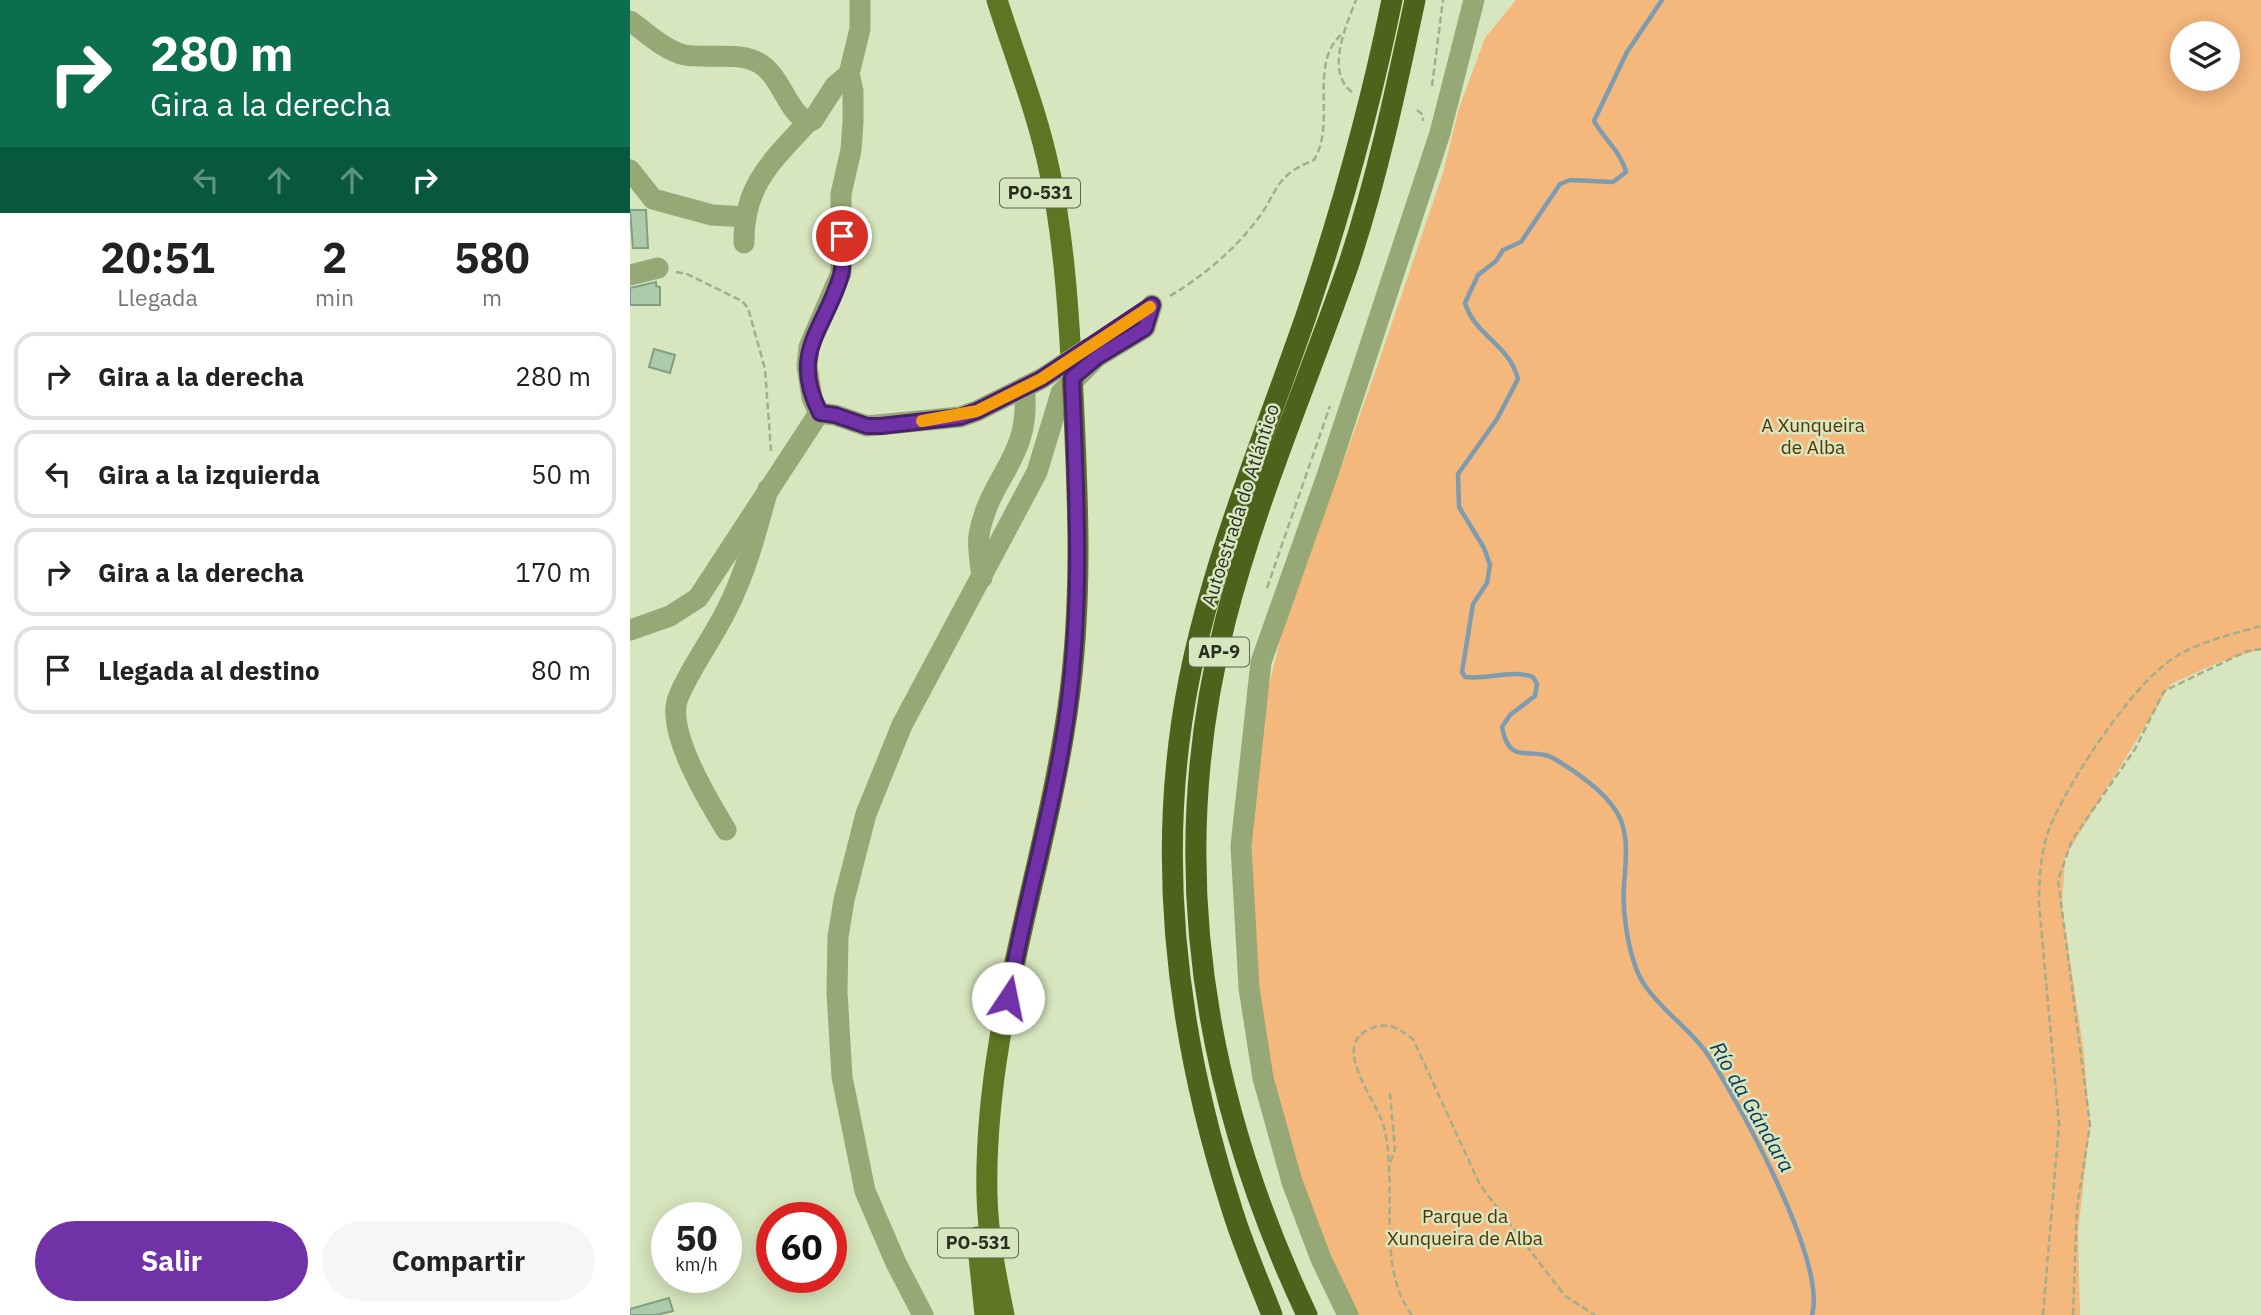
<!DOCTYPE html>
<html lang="es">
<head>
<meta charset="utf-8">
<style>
	:root { --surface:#fff; --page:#f6f6f6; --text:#222; --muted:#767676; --line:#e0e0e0; --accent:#7132a7 }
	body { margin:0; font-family:"IBM Plex Sans",sans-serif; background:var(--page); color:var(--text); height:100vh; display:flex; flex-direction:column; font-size:26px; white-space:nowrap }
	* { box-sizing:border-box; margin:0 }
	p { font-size:23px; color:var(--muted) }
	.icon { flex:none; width:38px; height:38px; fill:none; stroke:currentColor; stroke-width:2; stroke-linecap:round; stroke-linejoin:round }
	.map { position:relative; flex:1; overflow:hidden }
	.panel { display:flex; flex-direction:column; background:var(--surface); width:630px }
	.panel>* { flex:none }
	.hud { background:#0b6e4f; color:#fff; overflow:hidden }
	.controls { position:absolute; left:1540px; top:21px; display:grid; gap:14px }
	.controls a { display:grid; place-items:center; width:70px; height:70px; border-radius:50%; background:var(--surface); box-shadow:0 4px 18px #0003; font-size:35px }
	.speed { position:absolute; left:21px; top:1202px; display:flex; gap:14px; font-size:35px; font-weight:700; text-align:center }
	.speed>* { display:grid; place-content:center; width:91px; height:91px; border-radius:50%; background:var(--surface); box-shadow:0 4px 18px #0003; line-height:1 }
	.speed small { font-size:18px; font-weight:400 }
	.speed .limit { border:10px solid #d22; background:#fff; color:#111 }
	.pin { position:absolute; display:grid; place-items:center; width:60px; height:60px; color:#fff; margin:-30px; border:4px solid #fff; border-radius:50%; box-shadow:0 2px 7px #0007 }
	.me { position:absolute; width:77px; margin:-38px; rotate:11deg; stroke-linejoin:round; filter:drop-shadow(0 0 5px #0008) }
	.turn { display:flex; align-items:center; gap:24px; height:147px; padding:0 35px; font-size:32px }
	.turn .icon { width:91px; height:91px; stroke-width:2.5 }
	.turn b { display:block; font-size:49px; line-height:60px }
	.lanes { display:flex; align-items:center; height:66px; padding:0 35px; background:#0003; justify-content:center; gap:35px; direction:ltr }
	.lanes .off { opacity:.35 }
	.eta { display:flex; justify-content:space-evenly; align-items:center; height:119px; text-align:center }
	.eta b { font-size:42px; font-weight:800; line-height:49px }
	.action { display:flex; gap:14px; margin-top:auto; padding:14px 35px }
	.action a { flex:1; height:80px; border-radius:42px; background:var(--accent); color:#fff; font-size:28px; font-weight:800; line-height:80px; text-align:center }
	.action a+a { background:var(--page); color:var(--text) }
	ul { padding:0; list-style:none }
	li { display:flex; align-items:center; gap:21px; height:88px; margin:0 14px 10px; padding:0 21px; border:4px solid var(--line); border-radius:21px }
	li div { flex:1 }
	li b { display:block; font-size:26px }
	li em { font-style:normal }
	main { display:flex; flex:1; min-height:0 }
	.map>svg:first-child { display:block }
	.green { fill:#f4b77c; fill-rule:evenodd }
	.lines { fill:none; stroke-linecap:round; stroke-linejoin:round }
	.stream { stroke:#7e9cb0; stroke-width:4.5 }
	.building { fill:#abcbab; stroke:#829f81; stroke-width:2 }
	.path { stroke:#a2ae8e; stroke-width:2.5; stroke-dasharray:7 3.5; stroke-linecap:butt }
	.minor { stroke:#96a875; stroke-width:21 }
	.major { stroke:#5d7623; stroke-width:21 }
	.highway { stroke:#4d621b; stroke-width:21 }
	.minor-bridge { stroke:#96a875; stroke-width:21 }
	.route-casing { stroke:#49206d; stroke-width:18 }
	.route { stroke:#7132a7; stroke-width:12 }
	.slow { stroke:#f59e0b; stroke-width:12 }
	.labels { text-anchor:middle; stroke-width:5; stroke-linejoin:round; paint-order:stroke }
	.shield { fill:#d7e6be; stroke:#5d664f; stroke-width:2 }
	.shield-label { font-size:18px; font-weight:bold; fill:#292f20 }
	.park-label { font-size:19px; fill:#563102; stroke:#d7e6be }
	.street-label { font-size:19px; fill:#292f20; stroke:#d7e6be }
	.water-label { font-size:21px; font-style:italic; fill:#043759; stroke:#d7e6be }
</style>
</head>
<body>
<main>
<section class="panel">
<div class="hud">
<div class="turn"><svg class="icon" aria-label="right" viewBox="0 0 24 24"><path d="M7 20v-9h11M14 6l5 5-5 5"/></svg><div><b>280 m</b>Gira a la derecha</div></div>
<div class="lanes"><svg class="icon off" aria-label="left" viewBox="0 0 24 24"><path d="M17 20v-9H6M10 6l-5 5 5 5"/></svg><svg class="icon off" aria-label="ahead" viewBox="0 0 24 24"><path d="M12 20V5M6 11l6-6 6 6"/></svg><svg class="icon off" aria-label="ahead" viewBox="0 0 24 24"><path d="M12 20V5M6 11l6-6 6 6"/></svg><svg class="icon" aria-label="right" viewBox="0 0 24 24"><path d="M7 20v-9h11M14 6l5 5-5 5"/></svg></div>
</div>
<div class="eta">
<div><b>20:51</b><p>Llegada</p></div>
<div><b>2</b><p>min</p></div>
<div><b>580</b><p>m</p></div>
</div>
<ul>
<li><svg class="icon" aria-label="right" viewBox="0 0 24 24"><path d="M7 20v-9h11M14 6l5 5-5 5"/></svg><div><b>Gira a la derecha</b></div><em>280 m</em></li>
<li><svg class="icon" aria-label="left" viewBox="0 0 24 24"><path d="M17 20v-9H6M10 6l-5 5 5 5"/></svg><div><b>Gira a la izquierda</b></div><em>50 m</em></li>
<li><svg class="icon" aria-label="right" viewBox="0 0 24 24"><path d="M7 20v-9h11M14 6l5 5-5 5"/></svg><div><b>Gira a la derecha</b></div><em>170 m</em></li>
<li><svg class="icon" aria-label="arrive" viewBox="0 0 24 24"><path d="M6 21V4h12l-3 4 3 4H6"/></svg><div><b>Llegada al destino</b></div><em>80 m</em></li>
</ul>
<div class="action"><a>Salir</a><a>Compartir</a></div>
</section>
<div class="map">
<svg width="1631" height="1315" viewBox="0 0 1631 1315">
	<rect width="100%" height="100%" fill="#d7e6be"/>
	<path class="green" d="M886,0h745v649l-46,15 -44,20 -106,173 -3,49 22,148 6,71 -12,106 2,84h-726l-59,-140 -34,-150 -11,-144 2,-75 18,-125 12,-48 95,-266 66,-194 16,-65 26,-70zM1552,33h46v46h-46z"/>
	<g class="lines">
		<path class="stream" d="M1032,0l-35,52 -33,69c10,18 27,31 32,51l-13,10 -43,-2 -10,4 -39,58 -18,8 -7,11 -18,14 -13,28c10,33 44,41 53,76l-21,40 -39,55 1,33 25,41 6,17 -3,18 -14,21 -11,68 3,5c24,3 44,-8 68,0l4,7 -2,12 -25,19 -8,12c7,40 29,19 51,31 20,12 44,28 58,46 20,23 15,54 13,81 -2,29 5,79 22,102 18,26 47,44 64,71 30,47 117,204 102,257"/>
	</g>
	<path class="building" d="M0,210h16l2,38h-15z
		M26,282v4l4,1v18h-30v-17z
		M24,349l21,6 -5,18 -21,-6z
		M39,1298l4,13 -17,4h-26v-6z"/>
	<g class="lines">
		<path class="path" d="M802,86l11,-86
			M722,92c-27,-20 -6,-66 4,-92
			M787,110l6,5v6
			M46,272l11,2 55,27 6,7 17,61 6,82
			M540,296c30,-18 61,-43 83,-71 26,-31 18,-48 61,-65 23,-38 -7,-97 29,-127
			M637,588l63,-182
			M760,1093l5,56 -5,15
			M782,1315c-30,-40 -20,-98 -23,-145 0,-14 -2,-30 -5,-43 -6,-25 -55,-82 -14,-98 18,-8 28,-1 43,10l67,146 85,111 30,19
			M1413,1315l16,-191 -20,-220c0,-28 2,-59 14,-84 20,-45 84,-143 127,-166 24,-13 55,-21 81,-28
			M1443,1315l4,-107 13,-83 -32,-245 14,-40 63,-91 29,-58 83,-40 14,-2"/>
		<path class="minor" d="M0,21c16,11 35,30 55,34 23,4 48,-3 70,6 26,11 30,49 53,61l5,-2 22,-34 14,-12 4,17v31l-2,28 -10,44v79l-32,74 -2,19 5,32 7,15 16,2 32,11 93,-9 17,-6 64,-32
			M219,74l11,-45v-29
			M0,170l23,29 59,16 34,2
			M114,243c-1,-57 28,-82 64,-121
			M0,275l28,-7
			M352,578c-1,-13 -5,-30 -3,-43 10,-59 54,-78 45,-148
			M0,630l40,-14 28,-18 121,-185
			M96,830c-17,-28 -58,-95 -49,-129 7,-23 37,-65 49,-90 20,-39 31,-81 42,-122
			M293,1315l-27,-52 -31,-72 -23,-114 -5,-85 1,-55 6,-37 22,-86 36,-89 135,-253 24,-79 36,-36 48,-29 7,-23
			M718,1315l-27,-56 -29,-77 -29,-104 -14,-90 -8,-142 20,-184 66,-186 113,-343 34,-133"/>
		<path class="major" d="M367,0c18,57 41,114 53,173 15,72 19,146 23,220 5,105 10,209 -5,314 -23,163 -85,322 -81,489 1,40 9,80 17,119
			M347,1237l8,78"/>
		<path class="highway" d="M642,1315c-14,-36 -30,-72 -41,-109 -54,-170 -77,-349 -42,-526 25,-125 75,-243 117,-364 35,-104 64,-208 86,-316
			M677,1315c-104,-220 -143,-454 -82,-693 31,-122 82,-238 123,-356 29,-87 48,-177 67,-266"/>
		<path class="minor-bridge" d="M411,379l48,-31"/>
	</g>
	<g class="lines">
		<defs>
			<path id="route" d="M212,236c0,12 2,27 -1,39 -16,55 -52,76 -21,138l15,2 32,11h14l79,-9 17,-6 64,-32 111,-74 -7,23 -48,29 -25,21c4,112 11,217 -4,329 -13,98 -43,194 -60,291"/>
		</defs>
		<use href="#route" class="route-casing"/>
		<use href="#route" class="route"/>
		<path class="slow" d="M292,421l55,-10 64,-32 109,-72"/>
	</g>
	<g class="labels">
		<g class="shield">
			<rect x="370" y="178.5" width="80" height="29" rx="5"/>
			<rect x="559" y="637.5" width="60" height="29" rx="5"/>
			<rect x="308" y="1228.5" width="80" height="29" rx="5"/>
		</g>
		<g class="shield-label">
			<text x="410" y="199">PO-531</text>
			<text x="589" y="658">AP-9</text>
			<text x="348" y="1249">PO-531</text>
		</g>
		<g class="park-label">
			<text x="1183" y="432">A Xunqueira<tspan x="1183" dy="22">de Alba</tspan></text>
			<text x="835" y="1223">Parque da<tspan x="835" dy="22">Xunqueira de Alba</tspan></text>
		</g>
		<g class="street-label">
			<text transform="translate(610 505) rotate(-72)" y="7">Autoestrada do Atlántico</text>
		</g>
		<g class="water-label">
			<text transform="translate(1122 1107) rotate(60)" y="7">Río da Gándara</text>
		</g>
	</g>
</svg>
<div class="controls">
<a><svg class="icon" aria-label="layers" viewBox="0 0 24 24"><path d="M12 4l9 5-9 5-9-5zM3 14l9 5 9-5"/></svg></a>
</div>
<div class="speed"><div>50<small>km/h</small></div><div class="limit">60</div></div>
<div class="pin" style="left:212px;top:236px;background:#d93025"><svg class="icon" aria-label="arrive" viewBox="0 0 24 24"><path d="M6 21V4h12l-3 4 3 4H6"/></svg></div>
<svg class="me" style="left:378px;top:998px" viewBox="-20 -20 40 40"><circle r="19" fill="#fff"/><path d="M0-13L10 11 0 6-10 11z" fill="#7132a7"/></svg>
</div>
</main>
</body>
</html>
